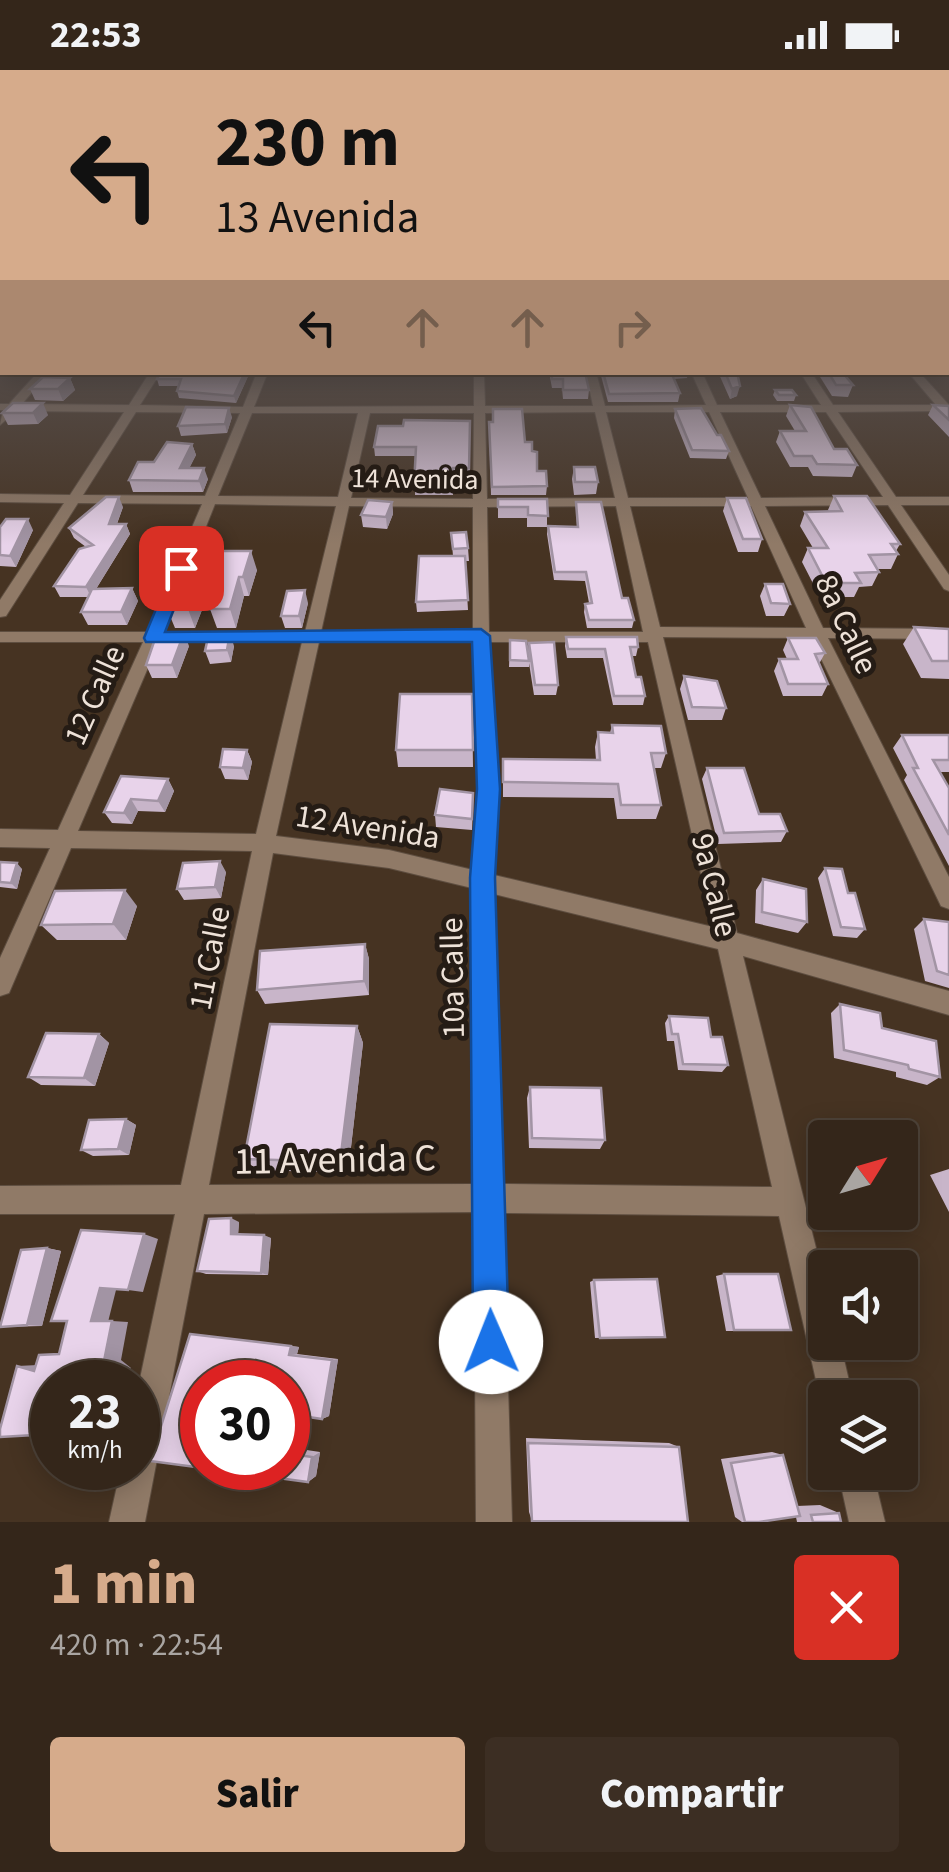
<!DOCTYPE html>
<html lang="es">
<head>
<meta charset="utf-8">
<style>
	:root { --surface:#34261a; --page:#3c2e23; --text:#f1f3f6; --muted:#a9a5a2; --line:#4e4339; --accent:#d6ab8b }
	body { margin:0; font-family:"Source Sans 3",sans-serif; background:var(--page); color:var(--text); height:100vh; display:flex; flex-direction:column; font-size:38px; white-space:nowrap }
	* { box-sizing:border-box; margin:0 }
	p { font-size:32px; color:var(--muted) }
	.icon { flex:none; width:55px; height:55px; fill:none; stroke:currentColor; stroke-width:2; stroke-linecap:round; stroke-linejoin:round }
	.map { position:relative; height:1452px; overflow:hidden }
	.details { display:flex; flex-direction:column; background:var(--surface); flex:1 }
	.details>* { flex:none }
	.guide { position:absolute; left:0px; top:0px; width:950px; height:305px; box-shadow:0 5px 25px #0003,0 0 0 2px var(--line); background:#d6ab8b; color:#111; overflow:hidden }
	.needle { width:65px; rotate:53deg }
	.fabs { position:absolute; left:808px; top:1050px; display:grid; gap:20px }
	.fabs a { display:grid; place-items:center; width:110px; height:110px; border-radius:10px; background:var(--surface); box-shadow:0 5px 25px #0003,0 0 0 2px var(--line); font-size:50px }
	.speed { position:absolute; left:30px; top:1290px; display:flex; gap:20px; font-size:50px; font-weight:700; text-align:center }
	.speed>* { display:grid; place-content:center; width:130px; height:130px; border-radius:50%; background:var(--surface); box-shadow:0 5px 25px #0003,0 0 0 2px var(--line); line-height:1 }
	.speed small { font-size:25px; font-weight:400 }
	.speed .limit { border:15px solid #d22; background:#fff; color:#111 }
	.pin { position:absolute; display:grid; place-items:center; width:85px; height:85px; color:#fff; margin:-42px; border-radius:20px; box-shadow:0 5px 15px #0006 }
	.me { position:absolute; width:110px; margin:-55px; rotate:359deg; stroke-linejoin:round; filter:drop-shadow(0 0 8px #0008) }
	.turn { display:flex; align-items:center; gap:35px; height:210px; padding:0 50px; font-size:45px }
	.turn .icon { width:130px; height:130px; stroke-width:2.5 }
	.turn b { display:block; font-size:70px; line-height:85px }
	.lanes { display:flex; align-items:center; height:95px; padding:0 50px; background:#0003; justify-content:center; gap:50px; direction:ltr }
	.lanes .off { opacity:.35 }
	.round { display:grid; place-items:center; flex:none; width:105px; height:105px; border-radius:10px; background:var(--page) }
	.head { display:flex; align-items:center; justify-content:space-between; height:170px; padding:0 50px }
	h1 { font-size:60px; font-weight:800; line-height:75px; color:var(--accent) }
	.primary-button { display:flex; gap:20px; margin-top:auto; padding:20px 50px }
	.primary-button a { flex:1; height:115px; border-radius:10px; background:var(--accent); color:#111; font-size:40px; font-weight:800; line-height:115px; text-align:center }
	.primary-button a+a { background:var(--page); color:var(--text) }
	.status { display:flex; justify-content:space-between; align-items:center; height:70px; padding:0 50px; background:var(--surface); direction:ltr }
	.status svg { height:28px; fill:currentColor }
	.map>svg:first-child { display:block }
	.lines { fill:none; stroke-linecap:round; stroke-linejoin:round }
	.minor-casing { stroke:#5e4e40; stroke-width:2 }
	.minor { fill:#907a67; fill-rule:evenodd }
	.wall { fill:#c8b5c9 }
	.shaded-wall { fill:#a294a4 }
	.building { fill:#e8d3ea; stroke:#a294a4; stroke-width:2.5 }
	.route { fill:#1a73e8; stroke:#114b97; stroke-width:2.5 }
	.labels { text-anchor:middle; stroke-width:10; stroke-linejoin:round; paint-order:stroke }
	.far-street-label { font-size:28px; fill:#eee2d8; stroke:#251c15 }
	.street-label { font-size:32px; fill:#eee2d8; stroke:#251c15 }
	.near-street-label { font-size:38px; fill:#eee2d8; stroke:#251c15 }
</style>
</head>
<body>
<div class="status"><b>22:53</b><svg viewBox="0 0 49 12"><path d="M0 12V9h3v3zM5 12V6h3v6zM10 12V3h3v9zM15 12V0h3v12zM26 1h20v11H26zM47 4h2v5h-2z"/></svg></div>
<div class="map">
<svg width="949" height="1452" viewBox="0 0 949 1452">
	<rect width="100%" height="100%" fill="#463322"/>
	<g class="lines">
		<defs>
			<path id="minor" d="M38,302h11l-27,32 107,1 21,-33h11l-21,33 103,2 14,-35h11l-14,35 220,-1v-34h10l1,34h108l-7,-34h10l9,34 101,-1 -15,-33h11l15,33h104l-21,-33h11l22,33h103l-28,-33h11l30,33 -1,9 -6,-3 -104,1 58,85h53v8h-48l48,70v16l-5,-2 -56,-84 -123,1 58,122 126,1v10l-121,-1 121,239v32l-8,-3 -130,-268 -148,-1 74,296 212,58v24l-206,-59 82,328v58h15l13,56h-28v11l-5,-11 -41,-182 -276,-3 9,309h-36l-2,-310 -270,2 -59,308h-36l12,-54h17v-80l37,-174h-175v-28l181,-1 71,-334 -181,-3 -62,145 -9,3v-38l50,-110 -50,-1v-18l58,1 85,-188h-143v-10h147l55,-128 -124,-1 -72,113 -6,1v-17l64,-97 -64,-1v-8l70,1 54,-83 -108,-1 -16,14 3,-15h-3v-6h9zM136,342l104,1 -35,83 -122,-1zM595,342l20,86 -128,1 -2,-86zM606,342h103l39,86h-120zM720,342h106l57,85 -122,1zM252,343h106l-20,84 -120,-1zM370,343h104l-1,86 -122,-1zM215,434l121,2 -31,126h-141zM349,436l124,1v125h-152zM616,436l27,126h-154l-2,-125zM630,436h121l55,122 -146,-1zM159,572h143l-46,192 -178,-3zM319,572h154l5,147 -5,81 -84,-20 -113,-14zM490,572h158l65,285 -219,-52 4,-86zM273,783l116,15 83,20 2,296 -265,1zM494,824l224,55 54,238 -270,-3z
				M838,1402h35l12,50h-36z"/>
		</defs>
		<use href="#minor" class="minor-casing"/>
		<use href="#minor" class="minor"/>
	</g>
	<path class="wall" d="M250,302l-14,31 -57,-5 -2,-7 1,-5h-19l-2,-7z
		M549,302h36l4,18 -1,9h-25l-1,-11h-10z
		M600,302h88l-1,6 -13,1 6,14 -2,9h-70z
		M718,302h19v24l-7,3z
		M817,302h25l11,13 -5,12 -16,-1z
		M70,308l5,12 -12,11 -28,-1 -5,-11z
		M775,320l21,5 -2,6h-17l-4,-6z
		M13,333l35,12 -10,9 -30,1 -6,-12z
		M790,335l44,44 23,16 -5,12 -39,-1 -5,-9h-18l-14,-25 4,-11h15l-9,-15z
		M933,335l16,1v31l-21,-22z
		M675,339l42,26 12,16 -3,8 -36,-1 -16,-40z
		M232,347l-5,16 -46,3 -3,-10z
		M470,351v56l-17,-1v19h-38l1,-39h-41l-1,-9 29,-21z
		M489,352h4l32,20 7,9 5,20 10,15 -1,9h-55z
		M192,374l4,11 -7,13 19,11 -5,13h-70l-4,-12 25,-18z
		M574,397l24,15 -2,12 -22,1 -2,-16z
		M834,426l66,48 -4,7 2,3 -7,15h-14l2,3 -7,14 -13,1 -5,10h-34l-18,-35 6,-14h5l-13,-22 5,-14 24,-1 -1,-1z
		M727,428l35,41 -4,13h-20l-15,-41z
		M498,429h49v28h-20v-9h-29z
		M392,432l1,12 -6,15 -24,-2 -2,-12z
		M576,432l46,96 12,22 -2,8h-45l-3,-16 1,-8 4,-1 -4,-22 -31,-1 -7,-46 1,-8 29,1z
		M123,437l-6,17h9l4,10 -34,55 36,-1 6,13 -11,24h-39l-7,-13 7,-15h-28l-6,-11 32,-39 -12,-9 -5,-10z
		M0,457l33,3 -17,37 -16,-1z
		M451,463l17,15 1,13h-4l3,49 -51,2 -1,-10 37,-46z
		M222,481l35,19 -8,26h-5l-8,32h-19l-7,-19z
		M200,508l7,19 -12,31h-20l-8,-19z
		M765,514l25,20 -6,12h-18l-6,-20z
		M308,533l-6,25h-17l-4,-12z
		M914,557l35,2v50l-28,-1 -18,-34z
		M566,567l72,10 -2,9h-4l4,21 9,19 -2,9h-30l-10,-47h-36l-2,-12z
		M788,568l37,15 -6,11 9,20 -6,12h-39l-9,-25 5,-12h8l-4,-9z
		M510,570l18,12 1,-9 29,42 -2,10h-22l-5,-32v4h-20z
		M189,576l-12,32h-25l-6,-13z
		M234,576l-3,16 -21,2 -5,-13z
		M684,606l42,32 -4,12h-34l-8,-31z
		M472,624l1,73h-75l-2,-17z
		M612,655l54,28 -5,15h-7l7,37 -5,14h-39l-3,-21 -111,-1v-38l93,1 -1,-13 3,-15 12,1z
		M902,665h47v37h-9l9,16v78l-45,-86 3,-5 -14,-27z
		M247,680l5,12 -4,18 -23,-1 -5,-12z
		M707,698l52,46 28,17 -6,11 -63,2 -16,-65z
		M168,709l6,12 -9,21 -27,-1 -6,13 -20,-1 -8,-11z
		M473,735l-1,25 -36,-3 -1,-12z
		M0,792l22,7 -5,20 -17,-2z
		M825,798l23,25 17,36 -8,9 -24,-2 -15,-58z
		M226,802l-5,26 -37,2 -7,-11z
		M763,809l44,43 -9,11 -43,-10 1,-33z
		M137,836l-11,34h-69l-16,-15z
		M924,849l25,3v66l-24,-7 -11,-52z
		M365,874l4,15v36l-104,9 -8,-14z
		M840,934l100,73 -13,8 -31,-8v-5l-62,-14 -3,-45z
		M669,946l42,21 17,28 -6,7 -44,-2 -4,-29h-7l-2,-18z
		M357,956l6,17 -15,130 -91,-3 -13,-11z
		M99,964l10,9 -14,43 -54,-1 -13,-8z
		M530,1017l75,53 -5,9 -71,-1 -2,-50z
		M126,1049l10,6 -7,30 -36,1 -12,-6z
		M949,1099v43l-19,-37z
		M239,1152l-1,12 33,4 -3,37 -62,-1 -9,-3z
		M47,1178l14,3 -19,75 -42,1z
		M724,1204l56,57h-54l-10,-55z
		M594,1210l71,57 -70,1 -5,-56z
		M190,1264l109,13 -2,7 41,5 -9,57 -7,3 -34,-5v-32h-86v86h86v-47l16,3 -4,25 20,3 -4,24 -8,6 -158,-21z
		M526,1368l143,5 10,4 9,75 -156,-1 -3,-9z
		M772,1382l11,3 14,51 23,-1 19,8 2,9h-44l-1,-5 -37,5h-17l-7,-5 -14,-58z"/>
	<path class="shaded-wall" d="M245,302h5l-14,31 -2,-7z
		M70,308l5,12 -12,11 -5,-12z
		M740,316l-3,10 -7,3 2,-10z
		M43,333l5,12 -10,9 -5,-11z
		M229,338l3,9 -5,16 -2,-9z
		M192,374l4,11 -12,24 -4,-11z
		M204,398l4,11 -5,13 -4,-11z
		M119,427l4,10 -10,27 -4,-10z
		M392,432l1,12 -6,15 -1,-12z
		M28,449l5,11 -17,37 -6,-11z
		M126,454l4,10 -39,63 -5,-10z
		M251,481l6,19 -8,26 -6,-19z
		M239,507l5,19 -8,32 -6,-19z
		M200,508l7,19 -12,31 -7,-19z
		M132,518l6,13 -11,24 -6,-13z
		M305,520l3,13 -6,25 -3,-12z
		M184,563l5,13 -12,32 -5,-13z
		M230,563l4,13 -3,16 -4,-12z
		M247,680l5,12 -4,18 -5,-12z
		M168,709l6,12 -9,21 -7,-11z
		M131,729l7,12 -6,13 -8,-11z
		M220,791l6,11 -5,26 -6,-11z
		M17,793l5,6 -5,20 -6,-6z
		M125,820l12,16 -11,34 -13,-16z
		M365,874l4,15v36l-5,-14z
		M357,956l6,17 -15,130 -8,-11z
		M99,964l10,9 -14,43 -11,-8z
		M126,1049l10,6 -7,30 -11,-6z
		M231,1148l8,4 -1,15 -7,-3z
		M144,1164l14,5 -15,53 -15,-2z
		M264,1165l7,3 -3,37 -7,-2z
		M47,1178l14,3 -19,75 -15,-1z
		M100,1218l16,2 -8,32 -17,-1z
		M112,1251l16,1 -7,38 10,8 -2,14h-17l-8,-21z
		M291,1276l8,1 -2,7 -8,1z
		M338,1289l-9,57 -7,3 10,-59z
		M38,1295l-4,6 -17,-5z
		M304,1354l-4,25 -9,5 5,-27z
		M320,1382l-4,24 -8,6 4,-25z"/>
	<path class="building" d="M160,302h85l-11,24 -57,-5 4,-12h-24z
		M551,302h34l4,18h-26v-11h-11z
		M603,302h68l9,21 -71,1z
		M725,302h12l3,14 -8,3z
		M828,302h14l11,13h-17z
		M43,307l27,1 -12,11h-28z
		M775,320h17l4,5h-17z
		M13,333h30l-10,10h-31z
		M790,335l21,2 23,42h13l10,16 -40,-1 -5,-8h-18l-14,-25h26z
		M933,335l16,1v14z
		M186,337l43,1 -4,16 -47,2z
		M701,338l16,27h4l8,16 -37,-1 -17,-41z
		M493,339h29l3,33h7v9l5,1v19h9l1,15 -55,1 -3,-65h4z
		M404,350l66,1 -1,47h-16v19l-39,-1 2,-39h-42l4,-21h25z
		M167,372l25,2 -12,24h24l-5,13 -70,-1 9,-18h16z
		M574,397h21l3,15h-23z
		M834,426h33l33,48h-9l7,10 -29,1 10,17 -24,1 6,10h-35l-18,-35h20l-23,-36 37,-1z
		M106,427h13l-10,27h17l-40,63 -32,-1 25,-37 14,-4 -24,-17z
		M727,428h19l16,41h-19z
		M498,429h49l1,17 -20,-1v-8h-30z
		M368,430l24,2 -6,15 -25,-2z
		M576,432h25l21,96h6l6,22h-45l-4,-16 7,-1 -6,-31h-31l-7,-46 30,1z
		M6,449h22l-18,37 -10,-1v-28z
		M466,462l2,16 -15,1 -2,-16z
		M222,481h29l-8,26h-4l-9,32h-20z
		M419,486h46l3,44 -52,2z
		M200,508l-12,31h-21l10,-30z
		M765,514h18l7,20 -19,-1z
		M132,518l-11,24h-40l11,-23z
		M305,520l-6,26h-18l6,-25z
		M914,557l35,2v32h-17z
		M157,563h27l-12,32h-26z
		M209,563h21l-3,17 -22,1z
		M566,567h71l1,10h-8l6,30h5l4,19h-31l-9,-47h-37z
		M788,568h28l9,15 -10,1 13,30h-40l-9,-25h19z
		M510,570l16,1 3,20 -19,-1z
		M554,572l4,43h-23l-6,-42z
		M684,606l33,5 9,27 -34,-1z
		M400,624h72l1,56h-77z
		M612,655l49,1 5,27h-15l10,52h-40l-3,-21 -115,-2v-23l97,1 -2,-28 15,1z
		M902,665h47v25h-16l16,28v47l-36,-67h5z
		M223,679l24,1 -4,18 -23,-1z
		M707,698h37l15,46h21l7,17 -63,2z
		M121,706l47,3 -10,22 -27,-2 -7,14 -20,-1z
		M440,719l33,4 -1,26 -37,-4z
		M220,791l-5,26 -38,2 6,-26z
		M0,792l17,1 -6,20 -11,-1z
		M825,798l17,1 6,24h7l10,36 -24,-2z
		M763,809l43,10 1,33 -45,-10z
		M125,820l-12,34 -72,1 14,-34z
		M924,849l25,3v53l-12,-4z
		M365,874l-1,37 -107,9 3,-39z
		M840,934l40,9 2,15 54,13 4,36 -31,-8 -1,-4 -64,-15z
		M669,946l39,2 3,19h11l6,28 -45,-1 -5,-30h-6z
		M270,954l87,2 -17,136 -96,-3z
		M46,963l53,1 -15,44 -56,-1z
		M530,1017l71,1 4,52 -73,-2z
		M126,1049l-8,30 -37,1 8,-30z
		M231,1148v16l33,1 -3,38 -64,-2 12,-52z
		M81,1160l63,4 -16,56 -28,-2 -9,33h21l-8,40 11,8 -3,13h-60v52l-52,3v-8l17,-63 17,5 5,-16 20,-1 8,-33h-16z
		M47,1178l-20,77 -27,2 21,-77z
		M724,1204h54l13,56h-57z
		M657,1209l8,58 -65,1 -6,-58z
		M190,1264l101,12 -2,9 43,5 -10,59 -34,-5v-32h-86v86h86v-42l8,1 -5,27 21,3 -4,25 -158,-21z
		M528,1373l151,4 9,75 -156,-1z
		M783,1385l17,61 -41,6h-14l-14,-59z
		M839,1443l2,9h-28l-2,-7z"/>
	<linearGradient id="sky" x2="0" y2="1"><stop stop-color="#261c13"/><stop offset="0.57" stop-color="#57504f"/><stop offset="1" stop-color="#57504f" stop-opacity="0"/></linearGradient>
	<rect width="949" height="475" fill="url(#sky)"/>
	<path class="route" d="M181,493l9,5 -25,64 316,-3 9,7 10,153 -5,89 14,464 -5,13 -13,5 -13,-5 -5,-13 -3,-464 7,-89 -5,-147h-326l-2,-4 29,-70z"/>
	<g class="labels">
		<g class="far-street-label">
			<text transform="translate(415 408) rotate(1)" y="10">14 Avenida</text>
		</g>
		<g class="street-label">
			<text transform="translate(847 554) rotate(65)" y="11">8a Calle</text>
			<text transform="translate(94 625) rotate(-66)" y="11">12 Calle</text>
			<text transform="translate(368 756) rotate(9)" y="11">12 Avenida</text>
			<text transform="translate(715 815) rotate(76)" y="11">9a Calle</text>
			<text transform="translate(209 888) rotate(-79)" y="11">11 Calle</text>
			<text transform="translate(452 908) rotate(-91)" y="11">10a Calle</text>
		</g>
		<g class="near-street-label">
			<text transform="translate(335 1089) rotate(-1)" y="13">11 Avenida C</text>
		</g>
	</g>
</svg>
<div class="fabs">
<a><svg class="needle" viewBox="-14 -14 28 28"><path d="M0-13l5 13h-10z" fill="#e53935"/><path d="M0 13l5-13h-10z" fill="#a9a5a2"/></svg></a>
<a><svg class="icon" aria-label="sound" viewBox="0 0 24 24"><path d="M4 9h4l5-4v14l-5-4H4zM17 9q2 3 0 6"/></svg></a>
<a><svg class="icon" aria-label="layers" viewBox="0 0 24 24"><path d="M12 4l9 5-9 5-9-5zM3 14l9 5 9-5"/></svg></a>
</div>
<div class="speed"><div>23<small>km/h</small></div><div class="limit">30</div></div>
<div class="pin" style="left:181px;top:498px;background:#d93025"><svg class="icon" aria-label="arrive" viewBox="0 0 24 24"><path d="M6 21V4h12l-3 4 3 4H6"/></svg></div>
<svg class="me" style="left:491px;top:1272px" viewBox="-20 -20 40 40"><circle r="19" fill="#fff"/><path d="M0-13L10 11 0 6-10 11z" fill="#1a73e8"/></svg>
<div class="guide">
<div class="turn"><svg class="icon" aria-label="left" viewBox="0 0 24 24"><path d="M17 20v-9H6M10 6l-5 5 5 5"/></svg><div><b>230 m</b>13 Avenida</div></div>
<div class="lanes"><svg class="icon" aria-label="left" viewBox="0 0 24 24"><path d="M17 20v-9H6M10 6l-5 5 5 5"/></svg><svg class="icon off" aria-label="ahead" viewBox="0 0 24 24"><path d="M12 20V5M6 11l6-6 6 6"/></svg><svg class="icon off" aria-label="ahead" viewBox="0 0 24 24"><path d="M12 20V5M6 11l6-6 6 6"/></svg><svg class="icon off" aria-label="right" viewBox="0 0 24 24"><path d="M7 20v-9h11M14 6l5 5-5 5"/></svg></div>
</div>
</div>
<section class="details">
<div class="head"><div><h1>1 min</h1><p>420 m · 22:54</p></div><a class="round" style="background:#d93025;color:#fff"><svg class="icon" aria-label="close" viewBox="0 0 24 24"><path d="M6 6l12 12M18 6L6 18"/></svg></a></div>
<div class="primary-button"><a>Salir</a><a>Compartir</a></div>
</section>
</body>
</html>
